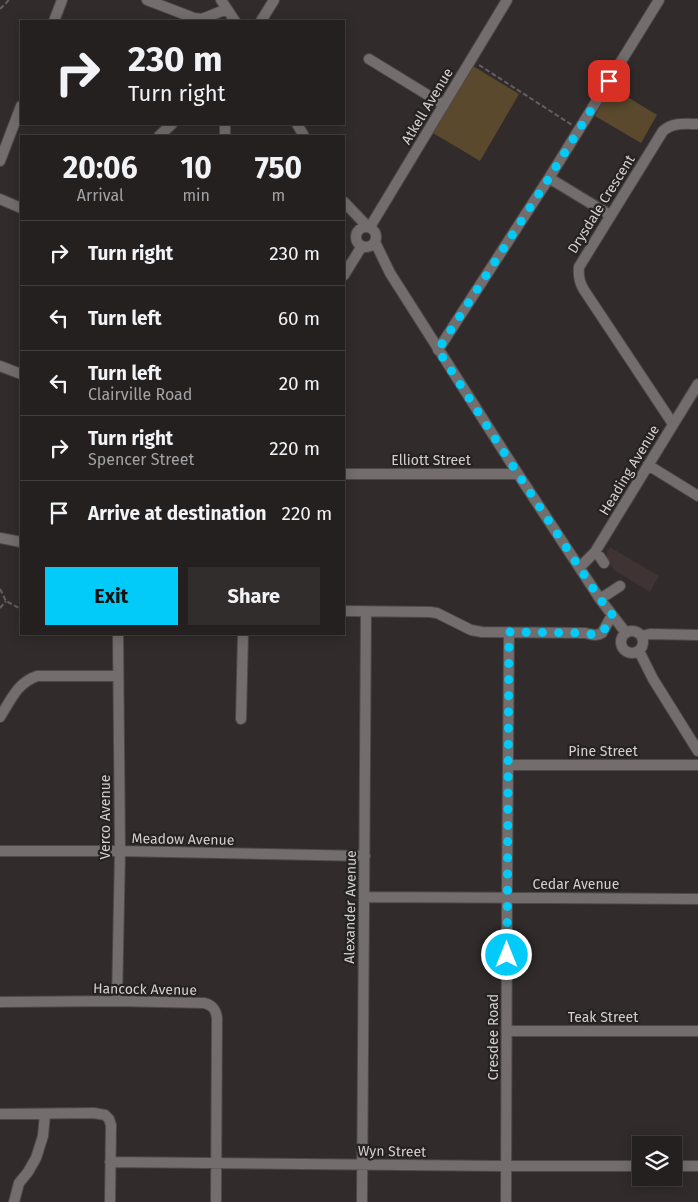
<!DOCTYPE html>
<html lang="en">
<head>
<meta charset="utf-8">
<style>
	:root { --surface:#252020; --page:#312d2d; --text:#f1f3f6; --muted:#a3a3a5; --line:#423e3e; --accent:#03cbf9 }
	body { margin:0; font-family:"Fira Sans",sans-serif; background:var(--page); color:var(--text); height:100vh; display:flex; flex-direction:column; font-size:19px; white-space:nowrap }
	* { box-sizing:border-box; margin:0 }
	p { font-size:16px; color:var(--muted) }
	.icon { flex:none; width:28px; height:28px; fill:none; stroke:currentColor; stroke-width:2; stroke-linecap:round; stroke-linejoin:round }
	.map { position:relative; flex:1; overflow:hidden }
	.drawer { position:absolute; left:20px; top:135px; width:325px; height:500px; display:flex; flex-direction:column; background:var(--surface); border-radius:0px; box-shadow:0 2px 12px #0003,0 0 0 1px var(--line) }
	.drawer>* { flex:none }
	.banner { position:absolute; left:20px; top:20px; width:325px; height:105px; border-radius:0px; box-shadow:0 2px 12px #0003,0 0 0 1px var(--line); background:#252020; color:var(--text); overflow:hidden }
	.controls { position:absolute; left:632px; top:1136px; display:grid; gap:10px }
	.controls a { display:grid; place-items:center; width:50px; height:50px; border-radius:0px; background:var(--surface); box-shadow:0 2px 12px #0003,0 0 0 1px var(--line); font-size:25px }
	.pin { position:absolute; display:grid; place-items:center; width:42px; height:42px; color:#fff; margin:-21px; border-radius:10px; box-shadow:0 2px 8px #0006 }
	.me { position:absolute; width:55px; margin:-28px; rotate:0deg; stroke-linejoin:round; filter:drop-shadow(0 0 4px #0008) }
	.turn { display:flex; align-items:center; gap:18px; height:105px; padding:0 25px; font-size:22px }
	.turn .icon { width:65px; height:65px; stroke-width:2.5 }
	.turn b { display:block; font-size:35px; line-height:42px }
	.eta { display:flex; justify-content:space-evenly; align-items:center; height:85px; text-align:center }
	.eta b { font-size:30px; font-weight:700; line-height:35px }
	.cta { display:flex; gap:10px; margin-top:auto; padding:10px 25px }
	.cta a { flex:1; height:58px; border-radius:0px; background:var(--accent); color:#111; font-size:20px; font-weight:700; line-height:58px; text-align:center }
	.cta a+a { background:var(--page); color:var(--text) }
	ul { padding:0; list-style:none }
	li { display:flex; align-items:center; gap:15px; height:65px; padding:0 25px; border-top:1px solid var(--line) }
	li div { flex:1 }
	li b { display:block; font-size:19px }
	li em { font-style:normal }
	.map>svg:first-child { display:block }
	.built { fill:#3f3333 }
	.green { fill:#5a492c }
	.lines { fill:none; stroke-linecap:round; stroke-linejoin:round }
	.minor-casing { stroke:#4d4949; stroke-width:12 }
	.path { stroke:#645f5f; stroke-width:2; stroke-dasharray:5 2.5; stroke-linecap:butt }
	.minor { stroke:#736d6d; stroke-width:10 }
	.route { stroke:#03cbf9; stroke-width:9; stroke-dasharray:0 16.2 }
	.labels { text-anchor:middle; stroke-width:4.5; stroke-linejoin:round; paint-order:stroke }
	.street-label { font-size:14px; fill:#d4d0d0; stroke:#272222 }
</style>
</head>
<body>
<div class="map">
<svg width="698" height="1202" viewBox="0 0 698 1202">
	<rect width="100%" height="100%" fill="#312b2b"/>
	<path class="built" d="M610,547l49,29 -9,16 -36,-22 -7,-12v-10l2,2z"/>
	<path class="green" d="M473,66l46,28 -39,67 -47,-28z
		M611,87l46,28 -16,28 -46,-27z"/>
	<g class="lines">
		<defs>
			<path id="minor" d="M147,0l47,18 8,1 25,-10
				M221,0l14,21
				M54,21l8,-21
				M261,21l13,-21
				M369,59l75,46
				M297,124l7,12
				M159,136l13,-12
				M225,136v-12
				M0,161l21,-55
				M549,178l61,37
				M0,199l21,9
				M344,202l23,24
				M356 237a10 10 0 1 1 20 0a10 10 0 1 1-20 0Z
				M370,227l137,-227
				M375,242l15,31 128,201 82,125 26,34
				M344,275l18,-29
				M438,350l111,-172 110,-178
				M0,366l21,8
				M673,424l-89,-134c-5,-8 -6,-14 -5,-23l84,-136c10,-9 22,-7 35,-7
				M648,465l50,31
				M344,474h174
				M0,538l21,4
				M595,552l5,5 4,6
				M580,567l15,-15 103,-168
				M600,599l20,-13
				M344,611l86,1 7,1 34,17 11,2 103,1c6,1 11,4 17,0l10,-18
				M621 642a11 11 0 1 1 22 0a11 11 0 1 1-22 0Z
				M642,636l8,-2 48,1
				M639,651l14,28 45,72
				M0,717c11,-17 17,-34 37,-41h81
				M241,719l2,-85
				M508,765h190
				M0,851h120l245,5
				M364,897l334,2
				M117,1001l3,-150 -2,-217
				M0,1002l117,-1 87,2c9,2 12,7 13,15l-1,184
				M507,1031h191
				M0,1114l94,-1 11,2 4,4 2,6 -1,77
				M110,1162l390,4h141
				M674,1166h24
				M14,1202l5,-19 9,-11 8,-14 7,-22 2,-22
				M362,1202l4,-590
				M506,1202l1,-304 2,-266"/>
		</defs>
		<use href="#minor" class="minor-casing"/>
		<path class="path" d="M0,9l9,-9
			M479,65l93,60
			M0,589l6,12 15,8
			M0,608l6,-7"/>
		<use href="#minor" class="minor"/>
	</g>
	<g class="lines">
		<path class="route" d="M507,955l2,-323 76,1c21,5 17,-2 27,-19l-12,-15 -82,-125 -80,-124 111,-172 60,-97"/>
	</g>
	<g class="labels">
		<g class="street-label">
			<text transform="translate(427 106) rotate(-59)" y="5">Atkell Avenue</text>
			<text transform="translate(601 204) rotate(-58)" y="5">Drysdale Crescent</text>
			<text x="431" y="465">Elliott Street</text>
			<text transform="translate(629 470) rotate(-59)" y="5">Heading Avenue</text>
			<text x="603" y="756">Pine Street</text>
			<text transform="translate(105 817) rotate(-90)" y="5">Verco Avenue</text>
			<text transform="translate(183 839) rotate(1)" y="5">Meadow Avenue</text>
			<text x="576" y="889">Cedar Avenue</text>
			<text transform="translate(350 907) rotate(-89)" y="5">Alexander Avenue</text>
			<text transform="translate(145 989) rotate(1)" y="5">Hancock Avenue</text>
			<text x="603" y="1022">Teak Street</text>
			<text transform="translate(493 1037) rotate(-90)" y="5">Cresdee Road</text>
			<text transform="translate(392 1151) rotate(1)" y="5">Wyn Street</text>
		</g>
	</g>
</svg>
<div class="controls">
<a><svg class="icon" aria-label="layers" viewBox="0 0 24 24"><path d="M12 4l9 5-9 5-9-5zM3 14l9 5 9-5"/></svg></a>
</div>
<div class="pin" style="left:609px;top:81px;background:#d93025"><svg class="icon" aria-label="arrive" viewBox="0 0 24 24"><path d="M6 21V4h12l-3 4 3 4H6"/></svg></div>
<svg class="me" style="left:507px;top:955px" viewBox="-20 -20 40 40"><circle r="17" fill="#03cbf9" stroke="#fff" stroke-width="3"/><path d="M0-11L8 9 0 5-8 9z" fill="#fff"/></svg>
<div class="banner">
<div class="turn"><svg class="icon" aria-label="right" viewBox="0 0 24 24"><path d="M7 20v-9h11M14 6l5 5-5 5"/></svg><div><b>230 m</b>Turn right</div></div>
</div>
<section class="drawer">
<div class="eta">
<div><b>20:06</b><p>Arrival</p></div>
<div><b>10</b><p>min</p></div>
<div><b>750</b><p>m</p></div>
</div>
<ul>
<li><svg class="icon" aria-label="right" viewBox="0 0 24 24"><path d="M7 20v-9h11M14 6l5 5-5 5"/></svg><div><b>Turn right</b></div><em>230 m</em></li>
<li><svg class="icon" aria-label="left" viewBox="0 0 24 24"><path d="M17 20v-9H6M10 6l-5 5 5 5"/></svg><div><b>Turn left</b></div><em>60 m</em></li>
<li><svg class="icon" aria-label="left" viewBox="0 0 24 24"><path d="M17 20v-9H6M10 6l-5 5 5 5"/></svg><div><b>Turn left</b><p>Clairville Road</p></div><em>20 m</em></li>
<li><svg class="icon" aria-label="right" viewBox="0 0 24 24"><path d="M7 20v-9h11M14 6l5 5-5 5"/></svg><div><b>Turn right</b><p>Spencer Street</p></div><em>220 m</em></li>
<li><svg class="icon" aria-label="arrive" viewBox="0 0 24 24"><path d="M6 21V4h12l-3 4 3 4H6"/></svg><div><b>Arrive at destination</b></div><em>220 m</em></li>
</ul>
<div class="cta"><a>Exit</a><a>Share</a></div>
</section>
</div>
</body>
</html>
